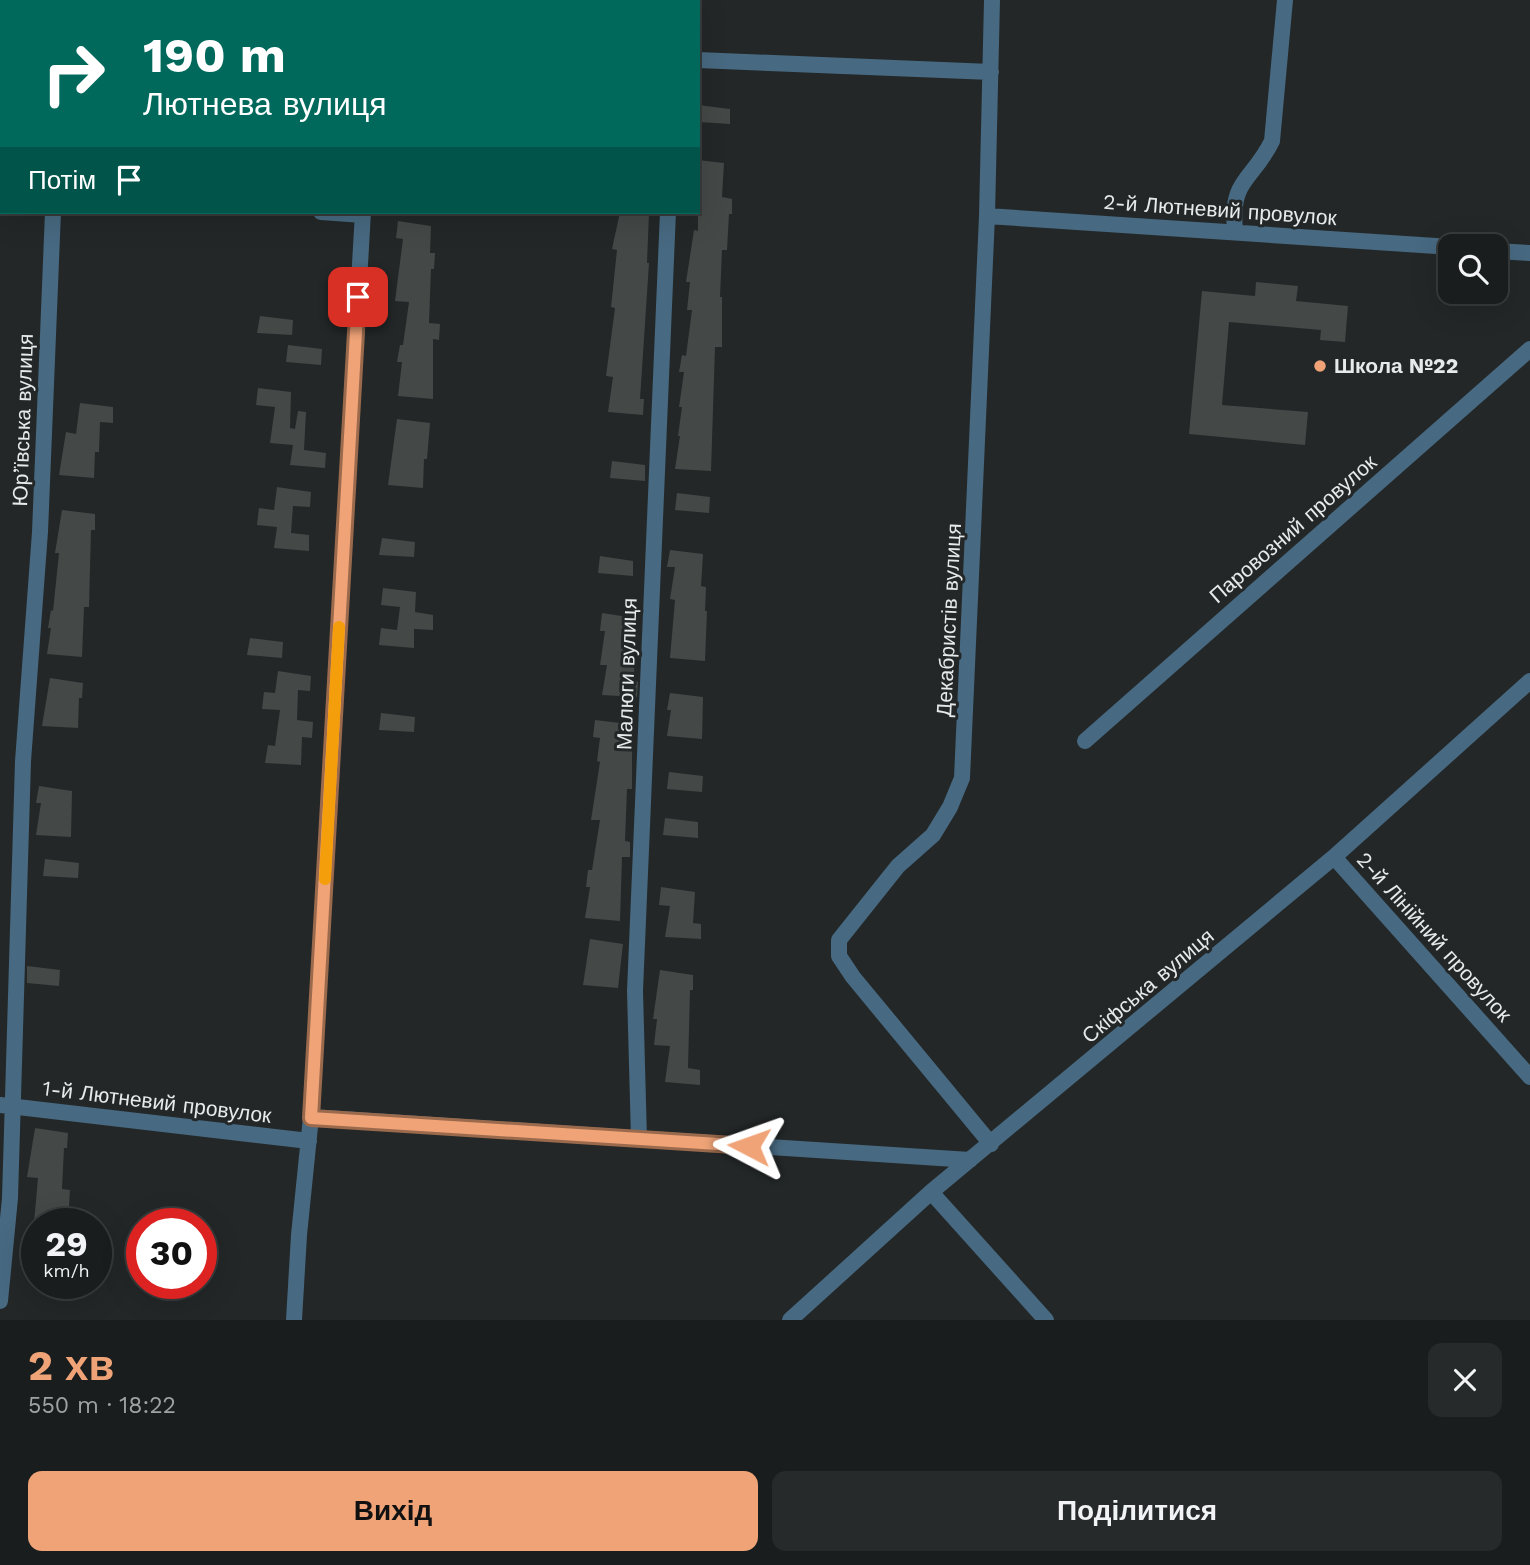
<!DOCTYPE html>
<html lang="uk">
<head>
<meta charset="utf-8">
<style>
	:root { --surface:#1a1d1d; --page:#272a2a; --text:#f1f3f6; --muted:#9fa2a4; --line:#383b3b; --accent:#efa377 }
	body { margin:0; font-family:"Work Sans",sans-serif; background:var(--page); color:var(--text); height:100vh; display:flex; flex-direction:column; font-size:26px; white-space:nowrap }
	* { box-sizing:border-box; margin:0 }
	p { font-size:23px; color:var(--muted) }
	.icon { flex:none; width:38px; height:38px; fill:none; stroke:currentColor; stroke-width:2; stroke-linecap:round; stroke-linejoin:round }
	.map { position:relative; height:1320px; overflow:hidden }
	.details { display:flex; flex-direction:column; background:var(--surface); flex:1 }
	.details>* { flex:none }
	.banner { position:absolute; left:0px; top:0px; width:700px; height:214px; box-shadow:0 7px 28px #0002,0 0 0 2px var(--line); background:#00695c; color:#fff; overflow:hidden }
	.controls { position:absolute; left:1438px; top:234px; display:grid; gap:14px }
	.controls a { display:grid; place-items:center; width:70px; height:70px; border-radius:14px; background:var(--surface); box-shadow:0 7px 28px #0002,0 0 0 2px var(--line); font-size:35px }
	.speed { position:absolute; left:21px; top:1208px; display:flex; gap:14px; font-size:35px; font-weight:700; text-align:center }
	.speed>* { display:grid; place-content:center; width:91px; height:91px; border-radius:50%; background:var(--surface); box-shadow:0 7px 28px #0002,0 0 0 2px var(--line); line-height:1 }
	.speed small { font-size:18px; font-weight:400 }
	.speed .limit { border:10px solid #d22; background:#fff; color:#111 }
	.pin { position:absolute; display:grid; place-items:center; width:60px; height:60px; color:#fff; margin:-30px; border-radius:14px; box-shadow:0 4px 10px #0006 }
	.me { position:absolute; width:77px; margin:-38px; rotate:274deg; stroke-linejoin:round; filter:drop-shadow(0 0 5px #0008) }
	.turn { display:flex; align-items:center; gap:24px; height:147px; padding:0 28px; font-size:32px }
	.turn .icon { width:91px; height:91px; stroke-width:2.5 }
	.turn b { display:block; font-size:49px; line-height:60px }
	.then { display:flex; align-items:center; height:66px; padding:0 28px; background:#0003; gap:14px; font-size:26px }
	.round { display:grid; place-items:center; flex:none; width:74px; height:74px; border-radius:14px; background:var(--page) }
	.headline { display:flex; align-items:center; justify-content:space-between; height:119px; padding:0 28px }
	h1 { font-size:42px; font-weight:700; line-height:52px; color:var(--accent) }
	.cta { display:flex; gap:14px; margin-top:auto; padding:14px 28px }
	.cta a { flex:1; height:80px; border-radius:14px; background:var(--accent); color:#111; font-size:28px; font-weight:700; line-height:80px; text-align:center }
	.cta a+a { background:var(--page); color:var(--text) }
	.map>svg:first-child { display:block }
	.building { fill:#444847 }
	.lines { fill:none; stroke-linecap:round; stroke-linejoin:round }
	.minor { stroke:#476981; stroke-width:16 }
	.route-casing { stroke:#9b6a4d; stroke-width:18 }
	.route { stroke:#efa377; stroke-width:12 }
	.slow { stroke:#f59e0b; stroke-width:12 }
	.poi-dot { fill:#efa377; stroke:#232727; stroke-width:2.5 }
	.labels { text-anchor:middle; stroke-width:6; stroke-linejoin:round; paint-order:stroke }
	.street-label { font-size:21px; fill:#e7eaea; stroke:#232727 }
	.poi-label { font-size:21px; font-weight:bold; fill:#e7eaea; stroke:#232727; text-anchor:start }
</style>
</head>
<body>
<div class="map">
<svg width="1530" height="1320" viewBox="0 0 1530 1320">
	<rect width="100%" height="100%" fill="#232727"/>
	<path class="building" d="M698,105l32,4v15l-32,-2z
		M698,160l26,3 -2,34 10,2v15h-3l-2,36h-5l-2,47h2v50h-7l-4,124 -36,-2 5,-33h-2l4,-29h-3l5,-35h-5l3,-17 4,1 6,-46h-5l3,-28h-4l8,-52 4,1v-30l4,-24h-4z
		M620,212h29l-2,51h2l-9,136h4l-1,16 -35,-3 5,-35 -7,-1 9,-68 -4,-1 6,-57 -5,-1z
		M398,221l33,5 -1,27h5l-1,16h-3l-2,54 11,1 -1,16 -6,-1v60l-35,-3 4,-34h-5l3,-17h3l6,-43 -14,-1 8,-62 -7,-1z
		M1256,282l42,4 -2,15 52,5 -3,36 -25,-2 1,-10 -92,-8 -7,83 86,7 -3,33 -116,-11 13,-143 53,5z
		M260,316l33,4 -1,15 -35,-2z
		M288,345l34,4 -1,16 -35,-3z
		M258,388l33,4 -1,36 5,1 3,-18 8,1 -2,38 22,3 -1,15 -35,-3 3,-20 -23,-2 5,-36 -19,-2z
		M80,403l33,4v16l-13,-1 -1,30h-4l-1,26 -35,-3 7,-43 10,2z
		M397,419l33,4 -3,36h-3l-1,29 -35,-3z
		M612,461l33,4v16l-35,-3z
		M277,487l34,5 -1,15 -17,-1 -2,27 18,2v16l-35,-3 3,-21 -20,-2 2,-17 15,2z
		M677,493l33,4 -1,16 -34,-3z
		M62,510l33,4v16h-4l-2,77h-5l-2,50 -35,-3 4,-26h-3l3,-18 2,1 6,-58h-4z
		M382,538l33,4 -1,15 -35,-2z
		M670,550l33,4 -2,32 5,1 -1,24h2l-2,50 -35,-3 5,-58 -5,-1 5,-32h-8z
		M600,556l33,5v15l-35,-3z
		M383,588l33,4 -1,20 18,3v15l-19,-1v19l-35,-3 2,-17 16,2 3,-23 -19,-2z
		M602,613l33,5 -1,63 4,1 -1,15 -35,-2 5,-30h-7l5,-34h-5z
		M250,638l33,4 -1,16 -35,-3z
		M278,671l33,5 -1,15 -12,-1 -1,30 16,2 -1,16 -10,-1 -1,28 -36,-2 3,-18 7,1 5,-36 -18,-1 2,-17 11,1z
		M50,678l33,5 -1,15h-3l-1,30 -36,-2z
		M670,693l33,4 -1,42 -35,-3 4,-26h-4z
		M381,713l34,4 -1,15 -35,-2z
		M595,720l33,4v24l4,1v40h-5l-2,52 5,1v15h-8l-2,64 -35,-3 5,-31h-4l2,-17h4l8,-50h-9l9,-58 -3,-1 3,-23 -7,-1z
		M669,772l34,4 -1,16 -35,-3z
		M39,786l33,5 -1,46 -35,-2 5,-32h-5z
		M665,818l33,4v16l-35,-3z
		M45,859l34,4 -1,15 -35,-2z
		M661,887l34,5 -2,31 8,1v15l-36,-2 5,-31 -11,-1z
		M590,939l33,5 -5,44 -35,-3z
		M27,966l33,4 -1,16 -32,-3z
		M660,970l33,5v15h-3l-2,78 12,2v15l-35,-3 5,-36 -16,-1 3,-26h-4z
		M35,1128l33,5 -1,15h-3l-2,41 8,1 -2,33h-34l4,-45 -11,-1z"/>
	<g class="lines">
		<path class="minor" d="M63,2v-2
			M375,2v-2
			M677,2v-2
			M698,60l293,12
			M0,188h2
			M321,212l42,3
			M987,216l464,31
			M1235,231c-5,-53 17,-49 37,-90l13,-141
			M1496,251l34,2
			M1085,741l445,-392
			M1334,857l196,220
			M0,1105l309,36
			M311,1117l659,43
			M639,1139l-4,-148 33,-779
			M991,1144l-138,-167 -14,-21v-16l59,-74 35,-31 17,-28 12,-29 25,-562 5,-216
			M931,1192l115,128
			M0,1301l10,-103 13,-437 17,-229 13,-320
			M294,1320l5,-85 12,-118 52,-905
			M790,1320l141,-128 403,-335 196,-176"/>
	</g>
	<g class="lines">
		<defs>
			<path id="route" d="M358,297l-47,821 438,28"/>
		</defs>
		<use href="#route" class="route-casing"/>
		<use href="#route" class="route"/>
		<path class="slow" d="M325,879l14,-252"/>
	</g>
	<circle class="poi-dot" cx="1320" cy="366" r="7"/>
	<g class="labels">
		<g class="street-label">
			<text transform="translate(1220 210) rotate(4)" y="7">2-й Лютневий провулок</text>
			<text transform="translate(23 420) rotate(-88)" y="7">Юр’ївська вулиця</text>
			<text transform="translate(1293 529) rotate(-41)" y="7">Паровозний провулок</text>
			<text transform="translate(949 620) rotate(-87)" y="7">Декабристів вулиця</text>
			<text transform="translate(627 674) rotate(-88)" y="7">Малюги вулиця</text>
			<text transform="translate(1434 937) rotate(48)" y="7">2-й Лінійний провулок</text>
			<text transform="translate(1148 986) rotate(-40)" y="7">Скіфська вулиця</text>
			<text transform="translate(157 1102) rotate(7)" y="7">1-й Лютневий провулок</text>
		</g>
		<g class="poi-label">
			<text x="1334" y="373">Школа №22</text>
		</g>
	</g>
</svg>
<div class="controls">
<a><svg class="icon" aria-label="search" viewBox="0 0 24 24"><circle cx="10" cy="10" r="6"/><path d="M15 15l6 6"/></svg></a>
</div>
<div class="speed"><div>29<small>km/h</small></div><div class="limit">30</div></div>
<div class="pin" style="left:358px;top:297px;background:#d93025"><svg class="icon" aria-label="arrive" viewBox="0 0 24 24"><path d="M6 21V4h12l-3 4 3 4H6"/></svg></div>
<svg class="me" style="left:749px;top:1146px" viewBox="-20 -20 40 40"><path d="M0-17L14 15 0 8-14 15z" fill="#efa377" stroke="#fff" stroke-width="4"/></svg>
<div class="banner">
<div class="turn"><svg class="icon" aria-label="right" viewBox="0 0 24 24"><path d="M7 20v-9h11M14 6l5 5-5 5"/></svg><div><b>190 m</b>Лютнева вулиця</div></div>
<div class="then">Потім<svg class="icon" aria-label="arrive" viewBox="0 0 24 24"><path d="M6 21V4h12l-3 4 3 4H6"/></svg></div>
</div>
</div>
<section class="details">
<div class="headline"><div><h1>2 хв</h1><p>550 m · 18:22</p></div><a class="round"><svg class="icon" aria-label="close" viewBox="0 0 24 24"><path d="M6 6l12 12M18 6L6 18"/></svg></a></div>
<div class="cta"><a>Вихід</a><a>Поділитися</a></div>
</section>
</body>
</html>
